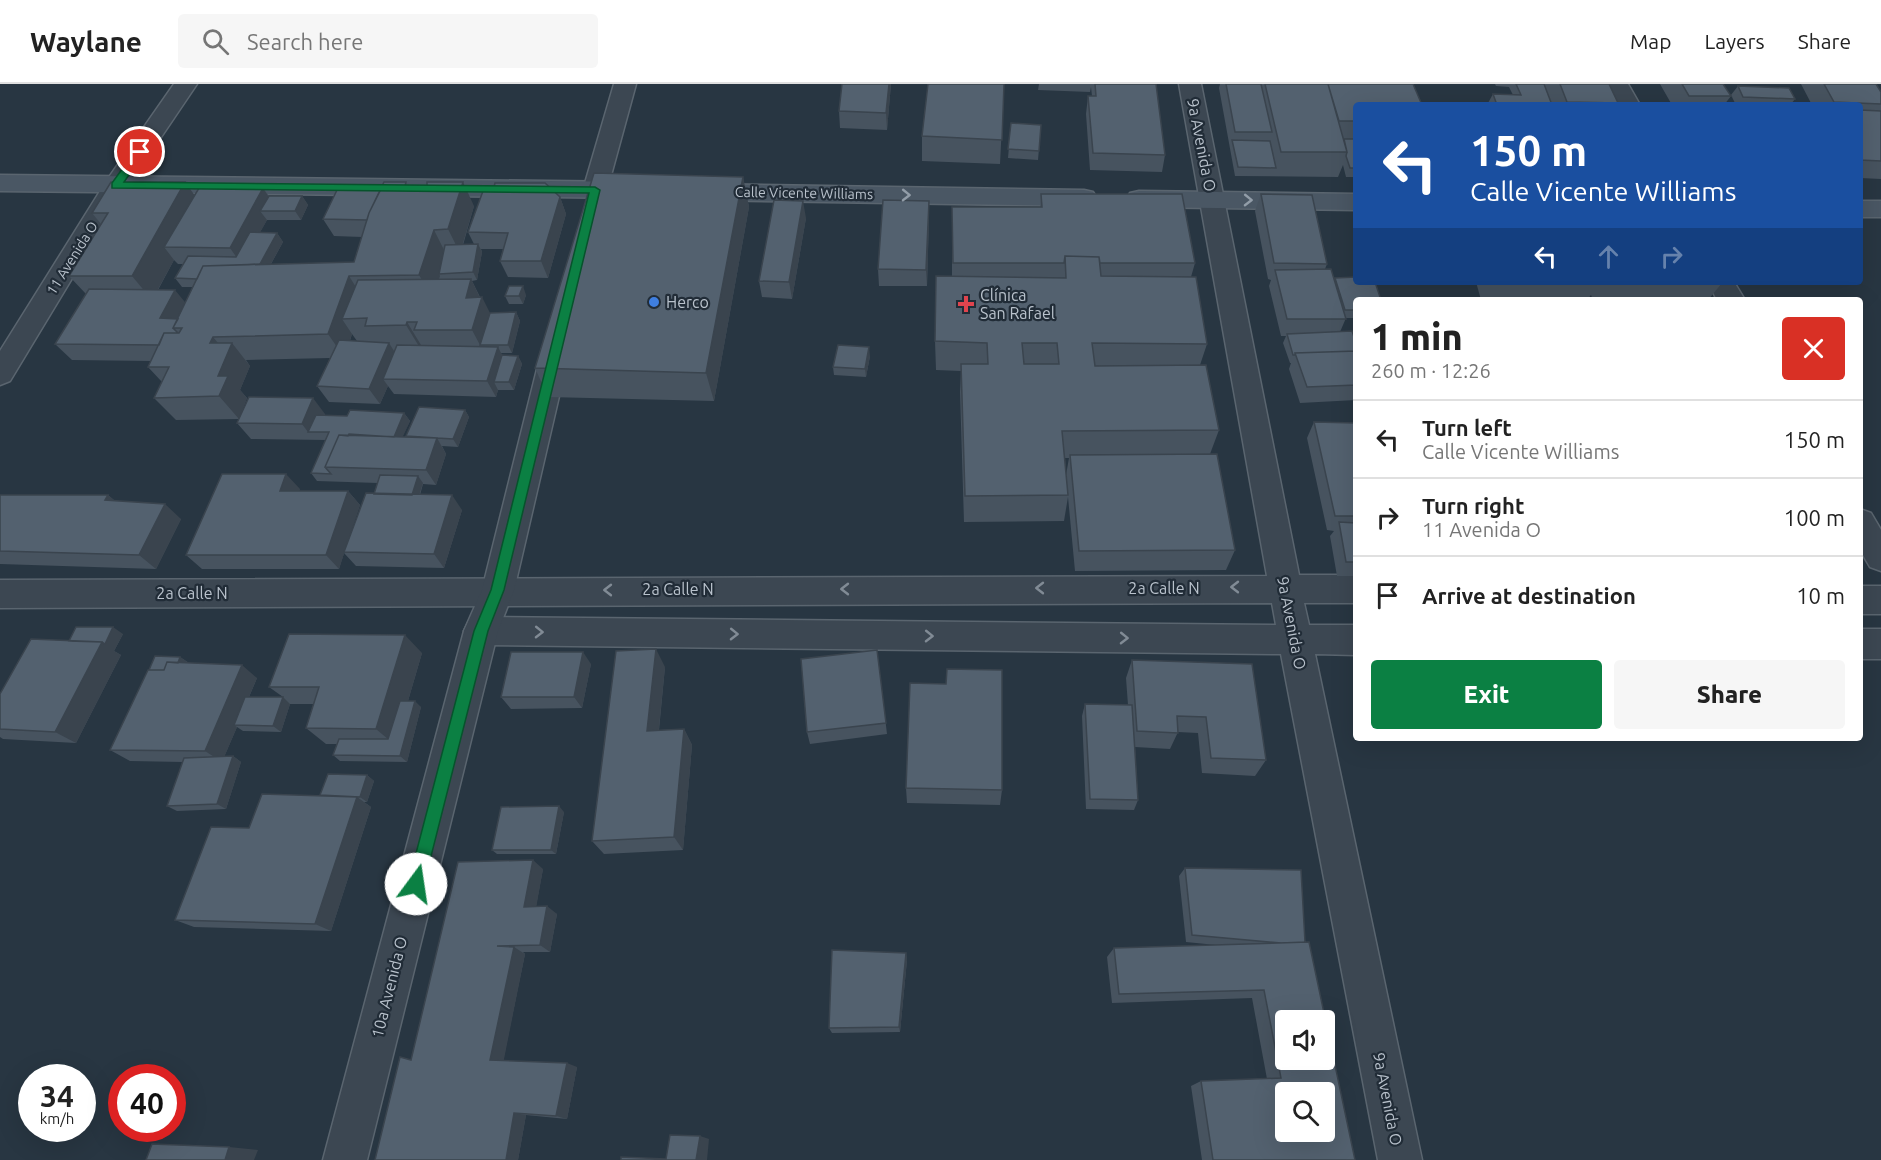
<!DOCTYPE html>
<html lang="en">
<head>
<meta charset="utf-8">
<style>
	:root { --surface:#fff; --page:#f6f6f6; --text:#222; --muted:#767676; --line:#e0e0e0; --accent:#0b8043 }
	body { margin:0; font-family:Ubuntu,sans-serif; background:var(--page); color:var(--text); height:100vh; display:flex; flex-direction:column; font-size:22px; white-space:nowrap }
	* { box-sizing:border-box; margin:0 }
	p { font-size:20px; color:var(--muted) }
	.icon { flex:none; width:33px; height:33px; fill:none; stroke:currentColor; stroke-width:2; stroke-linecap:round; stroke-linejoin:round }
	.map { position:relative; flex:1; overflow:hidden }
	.side { position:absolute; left:1353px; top:213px; width:510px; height:444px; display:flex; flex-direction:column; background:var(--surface); border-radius:6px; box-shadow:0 6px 24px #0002 }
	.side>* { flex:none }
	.banner { position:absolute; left:1353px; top:18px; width:510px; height:183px; border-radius:6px; box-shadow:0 6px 24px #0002; background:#1a4fa0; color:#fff; overflow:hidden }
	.buttons { position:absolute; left:1275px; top:926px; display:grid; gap:12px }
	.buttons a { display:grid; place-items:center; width:60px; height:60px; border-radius:6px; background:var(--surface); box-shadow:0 6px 24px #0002; font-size:30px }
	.speed { position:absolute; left:18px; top:980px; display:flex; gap:12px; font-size:30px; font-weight:700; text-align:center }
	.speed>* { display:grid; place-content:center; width:78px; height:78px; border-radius:50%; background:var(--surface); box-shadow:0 6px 24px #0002; line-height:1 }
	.speed small { font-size:15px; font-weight:400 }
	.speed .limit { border:9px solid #d22; background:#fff; color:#111 }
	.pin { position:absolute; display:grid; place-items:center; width:51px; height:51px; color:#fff; margin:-26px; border:3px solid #fff; border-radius:50%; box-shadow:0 2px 6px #0007 }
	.me { position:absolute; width:66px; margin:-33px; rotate:14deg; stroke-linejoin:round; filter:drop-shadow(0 0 4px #0008) }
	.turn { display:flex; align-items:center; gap:21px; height:126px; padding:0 18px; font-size:27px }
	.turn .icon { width:78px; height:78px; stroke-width:2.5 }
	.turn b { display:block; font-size:42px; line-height:51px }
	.lanes { display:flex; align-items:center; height:57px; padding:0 18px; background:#0003; justify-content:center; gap:30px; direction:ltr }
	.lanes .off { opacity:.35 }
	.round { display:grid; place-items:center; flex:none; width:63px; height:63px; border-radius:6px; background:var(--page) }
	.summary { display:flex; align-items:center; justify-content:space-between; height:102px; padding:0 18px }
	h1 { font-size:36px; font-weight:800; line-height:45px }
	.button { display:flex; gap:12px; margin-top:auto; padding:12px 18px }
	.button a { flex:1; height:69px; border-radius:6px; background:var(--accent); color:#fff; font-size:24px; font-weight:800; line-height:69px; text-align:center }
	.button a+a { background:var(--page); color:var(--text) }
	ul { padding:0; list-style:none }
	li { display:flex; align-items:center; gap:18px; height:78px; padding:0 18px; border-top:2px solid var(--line) }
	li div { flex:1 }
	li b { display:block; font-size:22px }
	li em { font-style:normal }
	header { display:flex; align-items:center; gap:36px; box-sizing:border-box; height:84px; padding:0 30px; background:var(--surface); border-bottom:2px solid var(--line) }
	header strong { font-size:28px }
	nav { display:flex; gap:33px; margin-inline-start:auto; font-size:21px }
	.search { width:420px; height:54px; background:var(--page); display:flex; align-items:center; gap:15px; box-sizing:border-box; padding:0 21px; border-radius:6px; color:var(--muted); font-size:22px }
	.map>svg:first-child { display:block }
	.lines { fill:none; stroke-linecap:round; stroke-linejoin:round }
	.minor-casing { stroke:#5a656f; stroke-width:3 }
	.tertiary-casing { stroke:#5a656f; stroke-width:3 }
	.secondary-casing { stroke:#5a656f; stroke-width:3 }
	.minor { fill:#3c4752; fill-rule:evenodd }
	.tertiary { fill:#3c4752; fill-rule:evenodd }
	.secondary { fill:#4a5764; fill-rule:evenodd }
	.wall { fill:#47535f; fill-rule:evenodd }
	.shaded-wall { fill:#3a444e }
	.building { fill:#53616f; stroke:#3a444e; stroke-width:1.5; fill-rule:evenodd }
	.oneway { stroke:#929da8 }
	.oneway2 { stroke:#818b95 }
	.route { fill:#0b8043; stroke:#07532c; stroke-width:1.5 }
	.shop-dot { fill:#3f7fe0; stroke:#212c37; stroke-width:2 }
	.health-dot { fill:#e0444e; stroke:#212c37; stroke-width:2 }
	.labels { text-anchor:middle; stroke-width:4.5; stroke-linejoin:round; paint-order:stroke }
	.far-street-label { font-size:14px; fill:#b9c2cc; stroke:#212c37 }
	.street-label { font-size:16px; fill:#b9c2cc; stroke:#212c37 }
	.poi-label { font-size:16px; fill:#b9c2cc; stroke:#212c37; text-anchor:start }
</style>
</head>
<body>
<header>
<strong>Waylane</strong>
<div class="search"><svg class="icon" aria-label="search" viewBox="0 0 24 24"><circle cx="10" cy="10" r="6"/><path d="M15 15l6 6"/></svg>Search here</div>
<nav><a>Map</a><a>Layers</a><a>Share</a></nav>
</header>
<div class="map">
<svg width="1881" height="1076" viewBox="0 0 1881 1076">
	<rect width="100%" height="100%" fill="#283642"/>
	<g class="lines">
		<defs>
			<path id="minor" d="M174,0h23l-71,105 -116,192 -10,4v-34l107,-171z
				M614,0h22l-29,106 -3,6 -9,2 -9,-2 -3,-6z
				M1179,0h22l98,491h57v28h-52l5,22h47v30l-41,-1 107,506h-44l-97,-506 -800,-9 -12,-4 -5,-10 5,-10 12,-4 795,8 -4,-22 -1272,5v-28l1267,-4z
				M1606,0h22l12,21h-24z
				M1708,198h26l11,18h-28z
				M1860,425l11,4 10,17v41l-11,-4 -10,-17z
				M1860,502h21v28h-21z
				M1860,545h21v30h-21z"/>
			<path id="tertiary" d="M556,255l10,3 4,7 -56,241 -16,41 -131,529h-44l141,-529 18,-41 60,-241 4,-7z"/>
			<path id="secondary" d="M0,91l634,7 9,2 3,6 -3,6 -9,2 -634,-7z
				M701,100l383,6 9,2 4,6 -4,6 -9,2 -383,-6 -9,-2 -3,-6 3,-6z
				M1139,107l217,3v16l-217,-3 -9,-2 -4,-6 4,-6z
				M1860,117h21v16h-21z"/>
		</defs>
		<use href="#minor" class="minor-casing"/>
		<use href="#tertiary" class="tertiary-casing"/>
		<use href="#secondary" class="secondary-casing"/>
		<use href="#minor" class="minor"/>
		<use href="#tertiary" class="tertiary"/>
		<use href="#secondary" class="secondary"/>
	</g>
	<path class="wall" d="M891,0l-4,46 -47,-2 -1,-17z
		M1004,0l-4,80 -78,-3v-25z
		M1039,0h117l9,71 -3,17 -72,-2 -4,-56 2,-18h4l-1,-9 -1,5 -52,-2z
		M1220,0h193l-57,21v72h-10l-3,-12 -5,12 -103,-1 -16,-88z
		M1495,0h114l9,19 -1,2h-128l-1,-2 5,-9 20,1 -4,-8 -13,-1z
		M1660,0h63l8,12 -7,9h10h-62z
		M1801,0h75l5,8v87l-21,-1v-73h-48z
		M1738,2l57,13 -4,5 16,1h-71l-5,-10z
		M1011,39l30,2 -3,35 -30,-2z
		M743,93l6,30 -35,194 -166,-4 -13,-29z
		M185,98l10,14 68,-8 6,8h33l6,9 -7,15h-34l-7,12 17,1 6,9 -12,22 83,-2 8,-25 -28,-1 -11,-17 58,-30 25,-7 2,4 66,20 -11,39 11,-1 -6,-12 92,-35 6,17 -18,64 -40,-1 -8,-16 3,-12h-22l1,3 -5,28 -5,1 8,16 9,16 27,-1 4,9 -8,32h-11l1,2 16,1 4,8 -8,26h-16l-2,7 -102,-3 -6,-8 -8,18 -51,-2 -12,-16 13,-28 -84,2 4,6 -10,24 7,8 -8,21 -63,1 -22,-22 8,-16 -14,-15 3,-6 -79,-1 -17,-16 31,-50 -17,-18 32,-52 -9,-11zM174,176l4,4h5l-8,14 7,9h11l-8,16 -27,-13zM352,250l5,7h-7z
		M1041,110l154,69 -4,14 16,67 -7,21 19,65 -9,24 25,96 -9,20 -151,1 -7,-74 -4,24 -100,1 -4,-130 1,-21 -25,-1 -1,-29 17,-65v-69h88zM1065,374h4l-3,17z
		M1261,110l66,70 -2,5 9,10 1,-1 21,22v18h-10l-6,14 16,11v57l-56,3 -11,-34 2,-6h-1l-7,-20 3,-7h-5l-12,-50 2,-6 -3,-1 -13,-68z
		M806,134l-14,81 -30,-2 -3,-16z
		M929,134l-2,68h-48l-1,-17z
		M1476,198h246v1l-14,17h-115l-2,-5 -4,5h-106z
		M526,211l-3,9h-14l-4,-8z
		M870,272l-4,21 -32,-2 -1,-8z
		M465,326l4,7 -11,30 -16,-1 4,8 -10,31 -13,-1 -3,11 42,15 -18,58 -88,-2 -12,-13 -5,16h-137l-16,-14 114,-66 -1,2h49l12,14 -14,41 28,-52 4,-11 -61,-2 -6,-8 15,-33 -75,-1 -14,-16 88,-9v1l22,1 57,-3 6,8 -8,16h4z
		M1314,338l42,1v153h-19l-7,-40 4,-5 -7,-1 -20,-92z
		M0,411h108l7,6 66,18 -25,50 -156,-5z
		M123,550l-9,17 7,4 -45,88 -73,-4 -3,-2v-43l69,-53z
		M877,566l10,84 -77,10 -3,-12z
		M422,569l-14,48 13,6 -14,55 -67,-1 -7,-6 4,-11h-11l-20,-16 8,-24h-24l-9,28 -38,-1 -6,-4 -13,30 9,-1 8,6 -15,47 -49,2 -10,-5 16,-44 -53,-1 -20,-11 70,-93 9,6 68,15 -8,19h34l-14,-10z
		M1132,576l134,100 -11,16 -53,-3 -4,-40 -20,-1 -8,17 -35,-2 3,53 -4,10 -48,-1 -4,-93 3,-12 43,1 -2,-27z
		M591,580l-9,44 -71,1 -10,-12z
		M665,583l-6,63 25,-1 8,16 -9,105 -79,4 -12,-13z
		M367,691l7,6 -7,21h-3l7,5 -40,124 -137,-4 -19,-7 74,-92z
		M906,704l96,2 -2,15 -93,-2z
		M564,728l-8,42h-59l-5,-4z
		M1185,784l120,74 50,218h-153l-11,-74 10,-5 66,-2 -15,-81 -140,5 -5,-46 7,-9 102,-3 -30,-3 -7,-66z
		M543,785l-7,37 21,8 -7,38h-27l2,2 -22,107 74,6 -10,52 -41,-4 -8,45h-143l36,-100z
		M906,869l1,7 -7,72 -68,1 -3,-5z"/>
	<path class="shaded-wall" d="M889,0h2l-4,46 -1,-17z
		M743,93l6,30 -35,194 -8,-28z
		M185,98l18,25 -39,40 10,13 -22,40 -20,-24z
		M463,98l11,24 -14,47 -12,-24z
		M263,104l11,17 -14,6 7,9 -25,45 -12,-17z
		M302,112l6,9 -7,15 -6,-9z
		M560,113l6,17 -18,64 -7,-17z
		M803,117l3,17 -14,81 -3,-17z
		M929,117v17l-2,68 -1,-16z
		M434,146l12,24 -7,20 1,2 -7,22 -14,-23z
		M277,149l6,9 -20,36 -6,-9z
		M478,160l4,8 -5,28 -4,-8z
		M349,192l15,24 -22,19 10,15 -8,23 -16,-23z
		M471,195l10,21 1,-3 12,24 -14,24 -8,-15 -6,-32z
		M523,202l3,9 -3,9 -4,-8z
		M175,206l14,17 -12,21 -17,-10z
		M516,228l4,9 -8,32 -4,-8z
		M407,238l14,23 -1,3 -14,-23z
		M213,253l14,17 5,-11 18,23 -10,24 7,8 -8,21 -20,-23 -9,-53z
		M389,259l10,16 -16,20 5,7 -8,18 -11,-15z
		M498,263l8,16 -12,19 4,8 -2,7 -9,-16z
		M869,263l1,9 -4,21 -1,-8z
		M518,272l4,8 -8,26 -5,-8z
		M313,314l12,16 -7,18h-10l-6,-8z
		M465,326l4,7 -11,30 -5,-8z
		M404,329l6,8 -11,24 -6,-8z
		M437,354l9,16 -10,31 -10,-15z
		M286,390l14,15 -7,16 -13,-14z
		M418,392l5,7 -8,25 -6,-7z
		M348,407l12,14 -21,64 -13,-14z
		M108,411l17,14 -20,-9z
		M452,411l10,15 -18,58 -10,-14z
		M165,420l16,15 -25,50 -17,-14z
		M113,543l10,7 -9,17 7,4 -45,88 -21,-11 47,-90z
		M405,551l17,18 -27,92 -19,-16z
		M656,565l9,18 -8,80 -10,-16z
		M583,568l8,12 -9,44 -8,-11z
		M180,573l9,6 -17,13z
		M242,581l15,13 -20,47h-3l3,2 -15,35 -17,-11z
		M283,613l7,7 -9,28 -8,-6z
		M415,617l6,6 -14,55 -7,-6z
		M684,645l8,16 -9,105 -9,-13z
		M233,672l8,6 -15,47 -9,-5z
		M367,691l7,6 -7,21 -7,-5z
		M357,713l14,10 -40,124 -16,-7z
		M559,722l5,6 -8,42 -5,-4z
		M533,776l10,9 -8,45 -11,-7z
		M547,822l10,8 -7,38 -10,-7z
		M514,863l11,7 -22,110 -13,-4z
		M906,869l1,7 -7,72 -1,-5z
		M567,979l10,4 -10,52 -11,-3z
		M514,1029l12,2 -8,45h-12z
		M700,1052l9,3 -2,21h-11z
		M229,1063l29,3 -4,10h-29z"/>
	<path class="building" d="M842,0h47l-3,29 -47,-2z
		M928,0h76l-2,56 -80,-4z
		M1095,0h61l9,71 -72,-2 -5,-57h8z
		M1226,0h35l11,48h-37z
		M1265,0h63l19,68h-66z
		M1328,0h85l9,21h-66v16h-17z
		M1516,0h28l8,21h-55l-4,-11 28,1z
		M1560,0h49l9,19 -51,-1z
		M1682,0h41l8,12h-42z
		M1824,0h52l5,8v12l-47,-2z
		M1738,2l51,2 6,11 -52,-2z
		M1758,19l48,1 1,1h-48z
		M1686,20l48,1h-47z
		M1860,26l21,1v50l-21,-1z
		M1011,39l30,2 -2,26 -31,-2z
		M1344,55h12v29h-6l-4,-12 1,-4z
		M1232,56l38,1 6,27 -38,-1z
		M594,89l149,4 -37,196 -171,-5z
		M111,98h74l-53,94h-63l39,-63h-16z
		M384,98h22l-1,4h22v-4h36l-15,47 -14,1 -15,45 -70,1 -21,58 -115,3 -3,6h22l-14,33h10l-9,20 -65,2 15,-31h-21l16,-34h15l3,-5h-9l30,-62 151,-4 15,-49z
		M495,99h50l15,14 -19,64h-41l8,-28 -40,-1 15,-41h10z
		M199,104h64l-33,60 -66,-1z
		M338,104l43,1 -12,24 -2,7 -44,-1z
		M1041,110h141l13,69h-95l-1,-6 -34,-1 -1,7h-111l-1,-56h90z
		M1261,110l51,1 15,69 -53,-1z
		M269,112h33l-7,15h-35z
		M774,116l29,1 -14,81 -30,-1z
		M883,116l46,1 -3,69 -48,-1z
		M250,148l27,1 -17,31 -57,2 -6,13 -22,-1 13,-22 48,1z
		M478,160l-5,28 -34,2 6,-29z
		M1065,172l34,1 2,19 95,1 11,67 -115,-1 3,23 111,-1 13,65 -157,1 6,64 -103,1 -4,-132h27l-1,-21 -52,-2 1,-65 130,2zM1022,259h35l2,21h-35z
		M1331,185l15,50h-59l-12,-49z
		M1356,193v5h19l6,18h-25v10h-11l-10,-32z
		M471,195l-5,19 16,-1 -10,33h-58l3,-8h-10l-1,3 -41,1 2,-8 -25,1 16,-39z
		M1613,198h109v1z
		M509,202h14l-4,10h-14z
		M89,205l86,1 -15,28 18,1 -5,9 5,5h-14l-5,12 -104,-1z
		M516,228l-8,33h-28l10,-32z
		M1352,247l4,12v8l-61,2v2h-2l-6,-21z
		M339,256l50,3 -20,46 -52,-3z
		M397,261l101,2 -11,34 -104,-2z
		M838,261l31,2 -4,22 -32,-2z
		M1356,267v34l-49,2 -12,-34z
		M502,271l16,1 -9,26h-15z
		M249,313l64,1 -11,26 -65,-1z
		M419,323l46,3 -12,29 -47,-3z
		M350,326l54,3 -10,24 -45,-3 -1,2 -9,-1 -14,32 6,7 -20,-1 18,-41h-21l8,-17 31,1z
		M1314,338l42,1v93h-21z
		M339,351l98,3 -11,32 -101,-3z
		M1217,370l18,96 -156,1 -9,-96z
		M222,390h64l-6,17h68l-22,64h-140z
		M380,391l38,1 -6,19 -38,-1z
		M366,409l86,2 -18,59 -90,-2z
		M0,411h108l-3,5 60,4 -26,51 -139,-4z
		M1339,438l17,1v39h-10z
		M76,543h37l-8,17 -3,-2 -33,-1z
		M289,550l116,1 -29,94 -70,-1 13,-41h-50z
		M31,555l71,3 -47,90 -55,-3v-35z
		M656,565l-9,82 37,-2 -10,108 -82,4 24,-190z
		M877,566l9,73 -79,9 -6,-73z
		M511,568h72l-9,45h-73z
		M155,572l25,1 -2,6 -11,-1 -3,8h-15z
		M1132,576l120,4 14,96 -55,-2 -5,-41 -29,-1 1,17 -41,-2z
		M167,578l75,3 -37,86 -95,-1 38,-80h16z
		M947,585l55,1v120l-96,-2 4,-105 36,1z
		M245,613h38l-10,29 -39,-1z
		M400,617h15l-15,55 -67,-1 6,-16h49z
		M1085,620l47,1 6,95 -48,-1z
		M233,672l-16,48 -50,2 17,-48z
		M328,690l39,1 -7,22 -40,-2z
		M262,710l95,3 -42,127 -140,-4 36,-93 38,1z
		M559,722l-8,44h-59l9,-43z
		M533,776l-9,47 23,-1 -7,39 -43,1 17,1 -24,113 77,3 -11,53 -42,-3 -8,47h-131l25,-103 11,3 47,-198z
		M1185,784l116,2 4,72 -24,1 -89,-8z
		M1309,858l46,218h-142l-12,-79 80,-3 -17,-88 -145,4 -5,-46zM1286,936h38v39h-38zM1286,1008h38v39h-38z
		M832,866l74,3 -7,74 -70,1z
		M670,1051l30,1 -4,24h-75v-3l45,2z
		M152,1060l77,3 -4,13h-79z"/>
	<defs><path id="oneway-chevron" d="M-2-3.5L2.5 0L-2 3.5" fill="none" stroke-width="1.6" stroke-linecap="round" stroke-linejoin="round" transform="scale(1.5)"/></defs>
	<g class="oneway">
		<use href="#oneway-chevron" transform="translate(906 111) rotate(1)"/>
		<use href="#oneway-chevron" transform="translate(1248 116) rotate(1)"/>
	</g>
	<g class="oneway2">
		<use href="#oneway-chevron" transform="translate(1235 503) rotate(180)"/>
		<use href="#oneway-chevron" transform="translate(1040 504) rotate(180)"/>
		<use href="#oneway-chevron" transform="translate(845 505) rotate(180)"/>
		<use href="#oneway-chevron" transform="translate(608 506) rotate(180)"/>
		<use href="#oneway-chevron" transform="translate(539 548) rotate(1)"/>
		<use href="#oneway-chevron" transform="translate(734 550) rotate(1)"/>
		<use href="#oneway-chevron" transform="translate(929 552) rotate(1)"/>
		<use href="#oneway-chevron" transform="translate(1124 554) rotate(1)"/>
	</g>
	<path class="route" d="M140,65l5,3 -21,30 471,5 5,3 -96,400 -16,41 -64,253 -3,6 -5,2 -6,-2 -2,-6 66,-253 17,-41 98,-397 -477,-5v-5l24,-33z"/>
	<circle class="shop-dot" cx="654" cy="218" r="6"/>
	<path class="health-dot" d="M963 211h6v6h6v6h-6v6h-6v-6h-6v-6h6z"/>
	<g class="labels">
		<g class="far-street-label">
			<text transform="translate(804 109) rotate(1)" y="5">Calle Vicente Williams</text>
			<text transform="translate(72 174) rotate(-58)" y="5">11 Avenida O</text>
		</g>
		<g class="street-label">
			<text transform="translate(1202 61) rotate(79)" y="6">9a Avenida O</text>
			<text x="1164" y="510">2a Calle N</text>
			<text x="678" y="511">2a Calle N</text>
			<text x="192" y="515">2a Calle N</text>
			<text transform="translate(1292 539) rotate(79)" y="6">9a Avenida O</text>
			<text transform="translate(389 903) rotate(-76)" y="6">10a Avenida O</text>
			<text transform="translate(1388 1015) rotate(79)" y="6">9a Avenida O</text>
		</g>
		<g class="poi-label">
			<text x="980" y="217">Clínica<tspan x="980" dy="18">San Rafael</tspan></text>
			<text x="666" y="224">Herco</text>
		</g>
	</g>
</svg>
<div class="buttons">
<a><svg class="icon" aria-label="sound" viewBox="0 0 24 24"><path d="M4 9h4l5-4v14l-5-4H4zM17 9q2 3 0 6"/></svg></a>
<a><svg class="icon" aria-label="search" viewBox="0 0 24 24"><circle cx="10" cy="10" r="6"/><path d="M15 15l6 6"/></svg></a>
</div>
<div class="speed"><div>34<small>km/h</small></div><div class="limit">40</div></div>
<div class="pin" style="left:140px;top:68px;background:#d93025"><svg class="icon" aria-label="arrive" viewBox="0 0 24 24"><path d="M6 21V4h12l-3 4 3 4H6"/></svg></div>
<svg class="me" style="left:416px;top:800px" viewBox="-20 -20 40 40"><circle r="19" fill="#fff"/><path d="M0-13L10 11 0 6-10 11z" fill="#0b8043"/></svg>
<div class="banner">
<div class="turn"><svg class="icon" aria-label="left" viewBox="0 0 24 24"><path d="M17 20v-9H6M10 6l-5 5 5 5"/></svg><div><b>150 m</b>Calle Vicente Williams</div></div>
<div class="lanes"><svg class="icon" aria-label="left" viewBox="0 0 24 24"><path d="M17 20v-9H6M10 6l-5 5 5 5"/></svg><svg class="icon off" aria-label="ahead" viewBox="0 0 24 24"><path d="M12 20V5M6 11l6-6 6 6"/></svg><svg class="icon off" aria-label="right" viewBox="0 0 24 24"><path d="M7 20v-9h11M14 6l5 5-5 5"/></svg></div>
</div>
<section class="side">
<div class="summary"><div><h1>1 min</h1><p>260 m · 12:26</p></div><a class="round" style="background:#d93025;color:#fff"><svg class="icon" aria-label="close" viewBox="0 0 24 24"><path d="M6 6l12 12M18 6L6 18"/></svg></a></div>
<ul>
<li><svg class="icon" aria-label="left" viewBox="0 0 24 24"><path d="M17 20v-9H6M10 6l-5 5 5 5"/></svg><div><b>Turn left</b><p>Calle Vicente Williams</p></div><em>150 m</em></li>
<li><svg class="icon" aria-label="right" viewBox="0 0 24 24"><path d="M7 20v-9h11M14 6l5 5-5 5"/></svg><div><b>Turn right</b><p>11 Avenida O</p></div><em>100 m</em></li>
<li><svg class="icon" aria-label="arrive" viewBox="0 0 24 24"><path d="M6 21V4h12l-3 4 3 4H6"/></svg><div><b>Arrive at destination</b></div><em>10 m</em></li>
</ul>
<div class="button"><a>Exit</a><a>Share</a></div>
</section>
</div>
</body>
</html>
